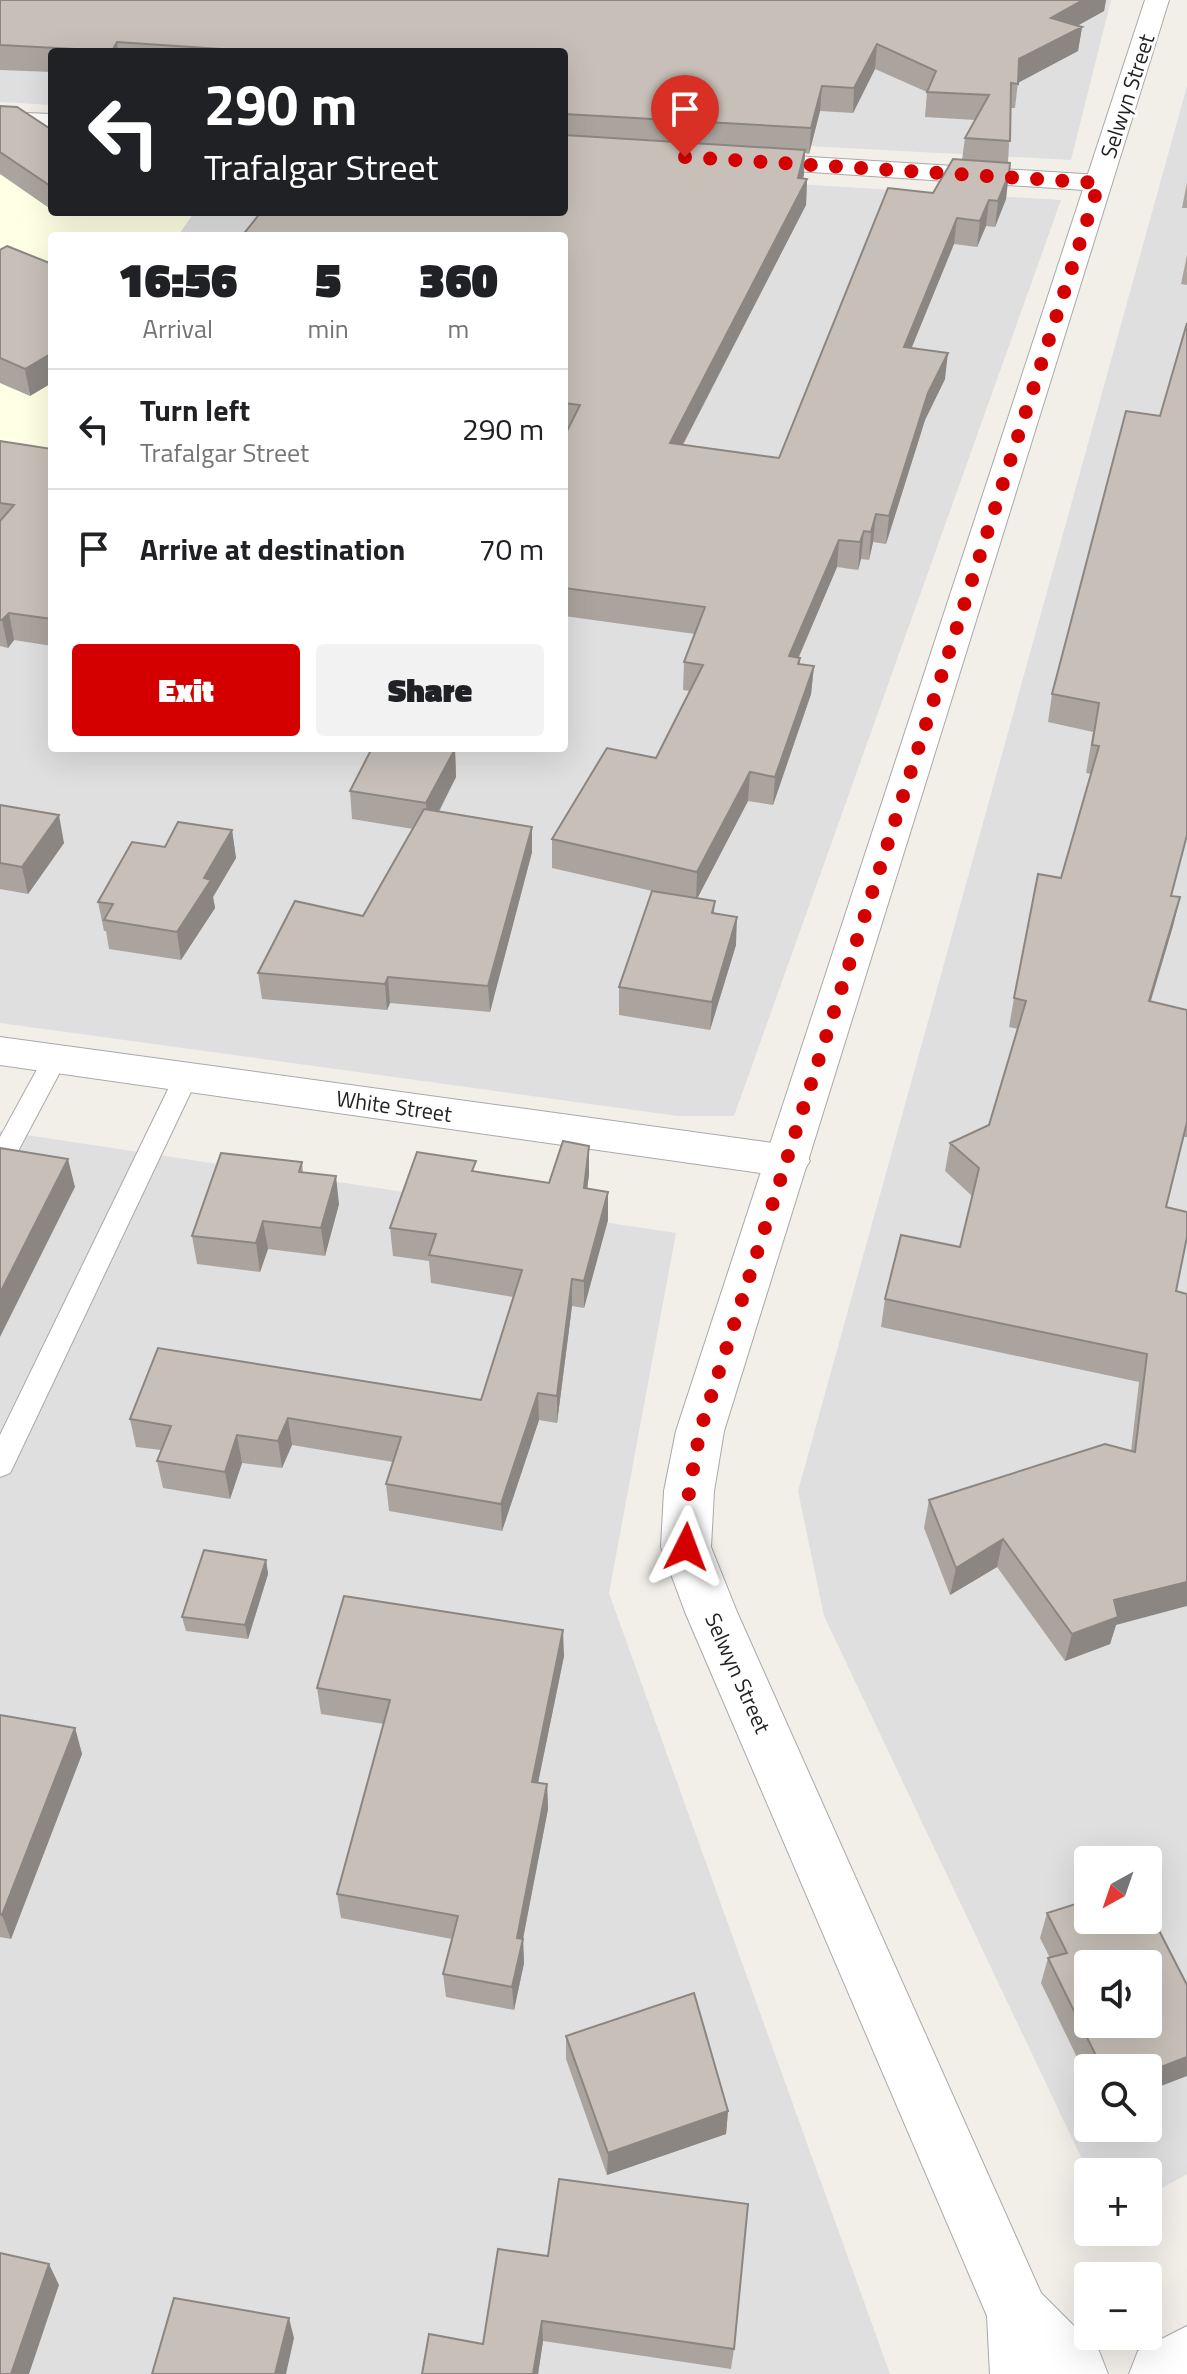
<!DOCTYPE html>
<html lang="en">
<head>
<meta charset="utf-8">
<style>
	:root { --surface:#fff; --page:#f2f2f2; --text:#202124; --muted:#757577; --line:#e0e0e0; --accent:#d40000 }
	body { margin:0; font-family:"Titillium Web",sans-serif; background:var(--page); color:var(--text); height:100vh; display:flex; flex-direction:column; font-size:30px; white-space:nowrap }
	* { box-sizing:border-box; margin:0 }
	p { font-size:26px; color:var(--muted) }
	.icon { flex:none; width:44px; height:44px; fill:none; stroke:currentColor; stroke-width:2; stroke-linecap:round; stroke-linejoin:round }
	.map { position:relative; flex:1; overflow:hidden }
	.side { position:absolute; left:48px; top:232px; width:520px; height:520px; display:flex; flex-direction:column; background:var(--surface); border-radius:8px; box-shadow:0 8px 32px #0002 }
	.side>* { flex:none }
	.guide { position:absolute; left:48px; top:48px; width:520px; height:168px; border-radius:8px; box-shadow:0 8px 32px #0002; background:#202124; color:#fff; overflow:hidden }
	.needle { width:52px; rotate:220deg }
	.controls { position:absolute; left:1074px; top:1846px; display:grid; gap:16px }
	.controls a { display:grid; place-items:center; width:88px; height:88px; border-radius:8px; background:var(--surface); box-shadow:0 8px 32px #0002; font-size:40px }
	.pin { position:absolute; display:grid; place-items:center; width:68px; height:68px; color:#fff; margin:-82px -34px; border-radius:50% 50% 50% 0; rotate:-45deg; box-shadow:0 0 8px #0007 }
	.pin .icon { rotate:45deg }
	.me { position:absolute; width:88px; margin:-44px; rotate:3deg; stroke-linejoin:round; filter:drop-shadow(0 0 6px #0008) }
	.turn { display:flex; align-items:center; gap:28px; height:168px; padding:0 24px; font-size:36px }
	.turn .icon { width:104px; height:104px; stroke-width:2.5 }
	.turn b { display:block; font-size:56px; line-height:68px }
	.eta { display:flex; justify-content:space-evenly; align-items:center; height:136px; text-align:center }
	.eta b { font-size:48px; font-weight:800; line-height:56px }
	.action { display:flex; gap:16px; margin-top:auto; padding:16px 24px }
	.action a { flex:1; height:92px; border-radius:8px; background:var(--accent); color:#fff; font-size:32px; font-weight:800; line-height:92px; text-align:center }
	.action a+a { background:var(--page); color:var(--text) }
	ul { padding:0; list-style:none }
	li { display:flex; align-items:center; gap:24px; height:120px; padding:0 24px; border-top:2px solid var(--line) }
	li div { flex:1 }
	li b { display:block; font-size:30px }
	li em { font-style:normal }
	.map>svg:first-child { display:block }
	.residential { fill:#e0dfdf; fill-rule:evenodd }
	.education { fill:#ffffe5 }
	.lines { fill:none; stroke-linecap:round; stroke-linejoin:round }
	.service-casing { stroke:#a9a9a9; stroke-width:2 }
	.minor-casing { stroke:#a9a9a9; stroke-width:2 }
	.tertiary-casing { stroke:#a9a9a9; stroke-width:2 }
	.service { fill:#fff; fill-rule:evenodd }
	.minor { fill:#fff; fill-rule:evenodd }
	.tertiary { fill:#fff; fill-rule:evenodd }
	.wall { fill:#aba49e; fill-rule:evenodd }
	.shaded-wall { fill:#8b8681 }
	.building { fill:#c7bfb8; stroke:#8b8681; stroke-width:2; fill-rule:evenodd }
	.route { stroke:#d40000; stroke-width:14; stroke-dasharray:0 25.2 }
	.labels { text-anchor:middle; stroke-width:6; stroke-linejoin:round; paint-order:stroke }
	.street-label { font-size:22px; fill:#222; stroke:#fff }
</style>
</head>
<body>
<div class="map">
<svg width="1187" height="2374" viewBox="0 0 1187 2374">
	<rect width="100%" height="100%" fill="#f2efe9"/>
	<path class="residential" d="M0,0h1111l-40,160 -507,-27v-81h-512v53l-52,-3z
		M1187,86v2088l-39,22v-24h-60l-264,-556 -26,-125zM1088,1860h60v60h-60zM1088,1964h60v60h-60zM1088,2068h60v60h-60z
		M564,170l497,30 -327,916h-56l-678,-93v-504l52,-70v299h512v-512h-386l16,-24h370z
		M0,1131l676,102 -67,360 281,781h-890z"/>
	<path class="education" d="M0,141l52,2v69h142l-16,24h-126v213l-52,70z"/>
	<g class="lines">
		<defs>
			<path id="service" d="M55,1050l9,3 3,6 -58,109 -9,2v-33l46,-84z
				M186,1068l9,3 3,6 -184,388 -4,8 -10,4v-42l174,-358 3,-6z"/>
			<path id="minor" d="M0,112l52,2v16l-52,-2z
				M746,153l353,22 10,2 3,6 -3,6 -10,2 -362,-24 -4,-6 4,-6z
				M0,1037l788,108 15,5 7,11 -7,11 -15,5 -788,-112z
				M1187,2326v48h-58l9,-23z"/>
			<path id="tertiary" d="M1145,0h24l-445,1431 -10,60 -3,56 26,65 304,681 58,58 9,23h-118l-3,-58 -302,-704 -24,-65 3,-56 12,-60z"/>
		</defs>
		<use href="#service" class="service-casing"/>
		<use href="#minor" class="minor-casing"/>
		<use href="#tertiary" class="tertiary-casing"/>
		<use href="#service" class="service"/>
		<use href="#minor" class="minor"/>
		<use href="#tertiary" class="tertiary"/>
	</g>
	<path class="wall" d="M0,0h1106l-2,11 -27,15 5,1 -4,24 -60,31 -3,26h-4l-5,91 -11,28 -9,-1 -9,21 -23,-3 -43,104 34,31 -20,41 -39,124 -13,-2 -4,18 -8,-1 -3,11 -21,-3 -38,90 1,7 14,2 -3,28 -38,111 -25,-4 -51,97 18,3 -1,12 22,32 -26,85 -91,-15v-28l42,-94 -109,-25v-29l104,-81 34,-67 -7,-1 1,-28 11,-28 -131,-18v-179l3,-7h-3v-378h-512v20l-52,-2zM875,69l52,23 -2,25 50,3 -10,18 -3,22 -29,33 -154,265 -96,-13 123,-240 1,-26h-4l2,-26 4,1 11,-43 33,2z
		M0,106l52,24v80l-52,-36z
		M1187,182v26h-5z
		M7,246l23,150 -30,-13v-133z
		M1187,255v30l-6,-1z
		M1126,411l46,485 8,1 -7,29 -22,75 36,9v127h-4l-17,70 10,84 -60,334 -6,19 -45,17 -68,-94 -47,28 -26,-67 5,-28 202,-49 8,-69 -258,-55 4,-28 75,-52 12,-51 -27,-25 5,-28 39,-18 29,-96 -9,-2 5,-29 47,-120 30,-104 -5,-1 7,-41 -45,-10 4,-28z
		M0,441l52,8v197l-38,-6 -6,8 -8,-2z
		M455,749l1,28 -17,35 93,15v25l-42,160 -100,-9 -3,7 -125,-11 -4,-26 105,-57 50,-87 -61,-10 -2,-28z
		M0,805l64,38 -36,51 -28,-5z
		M232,830l4,28 -23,39 2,11 -34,52 -72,-11 -3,-18h-2l-6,-29 67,-55z
		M302,1162l1,10 36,32 -14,52 -57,-7 -8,23 -63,-8 -5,-28z
		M476,1172l73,11 40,-9 -2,15 21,31 -24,88 -12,-2 -15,117 -18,-3 -37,111 -113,-20 -3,-27 7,-22 -101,-17 -10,23 -40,-5 -12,36 -67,-11 -6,-27 4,-11 -25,-3 -6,-28 351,-19 32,-103 -82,-14 -2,-22 -36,-5 -3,-28z
		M266,1560l2,14 -20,65 -62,-8 -4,-14z
		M564,1656l-26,127 9,1 1,25 -25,130 1,24 -10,47 -68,-13 -3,-23 9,-35 -111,-21 -4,-24 47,-170 -63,-10 -4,-26z
		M0,1715l75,13 7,26 -71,185 -11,-2z
		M1047,1913l101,155h-60v12l-47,-97 7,-25h2l-10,-20z
		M566,2036l162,75 -2,23 -119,41 -41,-116z
		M548,2256l186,93 -3,20 -188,-28 -5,33h-116l61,-30z"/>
	<path class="shaded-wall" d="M1083,0h23l-2,11 -56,31 3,-24z
		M1082,27l-4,24 -62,33 3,-25z
		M117,42l1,10h-6v-1z
		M877,44l-2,25 -22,44 1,-25z
		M822,86l-2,25 -11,43 2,-26z
		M805,150l-1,25 -6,21 9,-17 -1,26 -137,266 1,-28 128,-265z
		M1009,174l-3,25 -11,28 3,-26z
		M989,200l-3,26 -9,21 3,-26z
		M957,218l-3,26 -53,130 3,-27z
		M52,353v30l-22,13 -5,-27z
		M948,353l-3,26 -20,41 -39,124 3,-28 39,-123z
		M876,514l-3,28 -4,18 2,-28z
		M864,531l-3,28 -3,11 2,-28z
		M839,540l-2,27 -50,117 2,-28z
		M9,613l5,27 -6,8 -6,-28z
		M814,666l-3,28 -38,111 2,-28z
		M455,749l1,28 -28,55 -2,-29z
		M750,772l-2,29 -52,100 1,-29z
		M59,815l5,28 -36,51 -6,-27z
		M532,827v25l-42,160 -2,-26z
		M232,830l4,28 -23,39 2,11 -34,52 -4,-28 27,-54z
		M1180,897l-7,29 -31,103 7,-28z
		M737,917l-1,28 -26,85 2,-28z
		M388,977l2,26 -3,7 -2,-26z
		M589,1146v28l-5,42v-28z
		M68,1159l7,28 -75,150v-44z
		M336,1176l3,28 -14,52 -4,-28z
		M608,1192v28l-24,88v-27z
		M263,1221l5,28 -8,23 -4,-29z
		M572,1279v27l-15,117v-27z
		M538,1393l1,27 -37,111 -1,-27z
		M288,1418l4,27 -10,23 -4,-27z
		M237,1435l5,28 -12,36 -5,-27z
		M1003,1539l-6,28 -47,28 6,-27z
		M266,1560l2,14 -20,65 -3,-14z
		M1187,1582v24l-71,19 -6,19 -45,17 7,-27 42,-34z
		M563,1630l1,26 -31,151 -1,-25z
		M75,1728l7,26 -71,185 -9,-24z
		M547,1784l1,25 -29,150 4,-20 1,24 -10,47 -2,-23 5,-49z
		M1187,2057v19l-39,15v-19z
		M728,2111l-2,23 -119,41 1,-22z
		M49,2264l10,21 -30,89h-18z
		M289,2318l5,20 -8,36h-11z
		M542,2321l1,20 -5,33h-5z"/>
	<path class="building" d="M0,0h1083l-32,18 31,9 -63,32 -1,25 -7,-1 -1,58 -45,-3 24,-43 -62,-3 9,-21 -59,-27 -23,44 -32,-2 -11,42 -247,-14v-62h-349l6,-3 -104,-7 -5,9 -112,-6z
		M0,106l17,1 35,23v57l-52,-35z
		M564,135l241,15 -7,28 9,1 -137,264 109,15 109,-270 45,5 20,-34 57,4 -1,11 -11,27 -9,-1 -9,21 -23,-3 -53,129 44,6 -20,40 -39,123 -13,-2 -5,18 -7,-1 -4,11 -21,-2 -50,116 11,2 -2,6 16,2 -39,111 -25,-5 -53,100 -145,-33 55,-91 49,10 47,-93 -19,-3 21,-55 -141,-19v-151l16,-32 -16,-2v-167h-322l19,-24h303z
		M7,246l45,18v89l-27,16 -25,-11v-108z
		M1187,323v512l-16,61 9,1 -31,104 38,9v112l-21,85 21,5v25l-11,54 11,3v288l-73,18 4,17 -46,17 -69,-95 -47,29 -27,-68 176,-56 30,8 12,-98 -262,-55 16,-64 59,12 19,-79 -29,-25 39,-18 37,-124 -12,-3 24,-124 23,4 38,-132 -7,-1 7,-42 -47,-9 74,-283 34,5z
		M0,441l52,8v170l-43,-6 -7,7h-2v-99l14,-16 -14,-2z
		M372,748h77l6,1 -29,54 -76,-12z
		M0,805l59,10 -37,52 -22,-4z
		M424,809l108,18 -44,159 -100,-9 -3,7 -127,-11 37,-72 68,15z
		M178,822l54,8 -28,48 7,2 -34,52 -73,-12 9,-16 -15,-2 34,-60 33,5z
		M652,891l63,10 -3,12 25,4 -25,85 -93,-15z
		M563,1141l26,5 -5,42 24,4 -24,89 -12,-2 -15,117 -19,-3 -37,111 -115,-20 15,-47 -113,-19 -10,23 -41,-6 -12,37 -68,-11 14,-35 -41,-7 28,-71 323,52 41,-130 -93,-15 7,-21 -46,-6 27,-76 59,9 -4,10 77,12z
		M0,1148l68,11 -68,134z
		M221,1153l81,9 -3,10 37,4 -15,52 -58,-7 -7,22 -64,-7z
		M204,1550l62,10 -21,65 -63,-8z
		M344,1596l219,34 -31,152 15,2 -30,154 6,1 -11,48 -69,-13 15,-58 -121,-22 53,-194 -73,-12z
		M0,1715l75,13 -73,187 -2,-1z
		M1088,1900v20h60v-11l39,76v72l-39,15v-4h-46l-54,-110 19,-5 -20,-40zM1088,1964h60v60h-60z
		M694,1993l34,118 -120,42 -42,-117z
		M559,2179l189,25 -14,145 -192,-28 -9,53h-111l7,-40 54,10 15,-95 50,7z
		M0,2253l49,11 -38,110h-11z
		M174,2298l115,20 -14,56h-123z"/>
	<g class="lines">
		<path class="route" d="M685,157l414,26 -399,1248 -11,60 -3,56"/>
	</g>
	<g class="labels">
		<g class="street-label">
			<text transform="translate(1127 96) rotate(-72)" y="8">Selwyn Street</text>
			<text transform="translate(394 1106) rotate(8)" y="8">White Street</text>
			<text transform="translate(738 1673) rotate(66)" y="8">Selwyn Street</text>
		</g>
	</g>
</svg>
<div class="controls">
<a><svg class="needle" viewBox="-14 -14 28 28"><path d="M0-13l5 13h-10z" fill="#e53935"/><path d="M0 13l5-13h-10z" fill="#757577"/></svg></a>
<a><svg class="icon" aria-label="sound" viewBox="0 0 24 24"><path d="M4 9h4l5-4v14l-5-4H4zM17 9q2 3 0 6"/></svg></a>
<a><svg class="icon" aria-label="search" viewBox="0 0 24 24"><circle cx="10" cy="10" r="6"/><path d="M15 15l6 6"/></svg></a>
<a>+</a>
<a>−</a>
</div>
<div class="pin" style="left:685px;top:157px;background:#d93025"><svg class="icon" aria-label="arrive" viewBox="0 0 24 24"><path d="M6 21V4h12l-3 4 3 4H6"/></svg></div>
<svg class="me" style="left:686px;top:1547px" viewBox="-20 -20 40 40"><path d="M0-17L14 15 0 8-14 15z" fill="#d40000" stroke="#fff" stroke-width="4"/></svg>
<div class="guide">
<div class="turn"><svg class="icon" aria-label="left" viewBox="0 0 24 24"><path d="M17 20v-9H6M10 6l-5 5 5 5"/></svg><div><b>290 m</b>Trafalgar Street</div></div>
</div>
<section class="side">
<div class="eta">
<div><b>16:56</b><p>Arrival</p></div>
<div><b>5</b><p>min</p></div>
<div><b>360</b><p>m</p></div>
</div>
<ul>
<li><svg class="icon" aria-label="left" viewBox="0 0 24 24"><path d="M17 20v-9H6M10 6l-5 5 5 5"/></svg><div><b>Turn left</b><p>Trafalgar Street</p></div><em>290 m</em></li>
<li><svg class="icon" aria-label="arrive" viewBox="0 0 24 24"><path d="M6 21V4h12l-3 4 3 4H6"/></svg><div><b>Arrive at destination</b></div><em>70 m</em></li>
</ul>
<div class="action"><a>Exit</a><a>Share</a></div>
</section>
</div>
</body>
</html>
